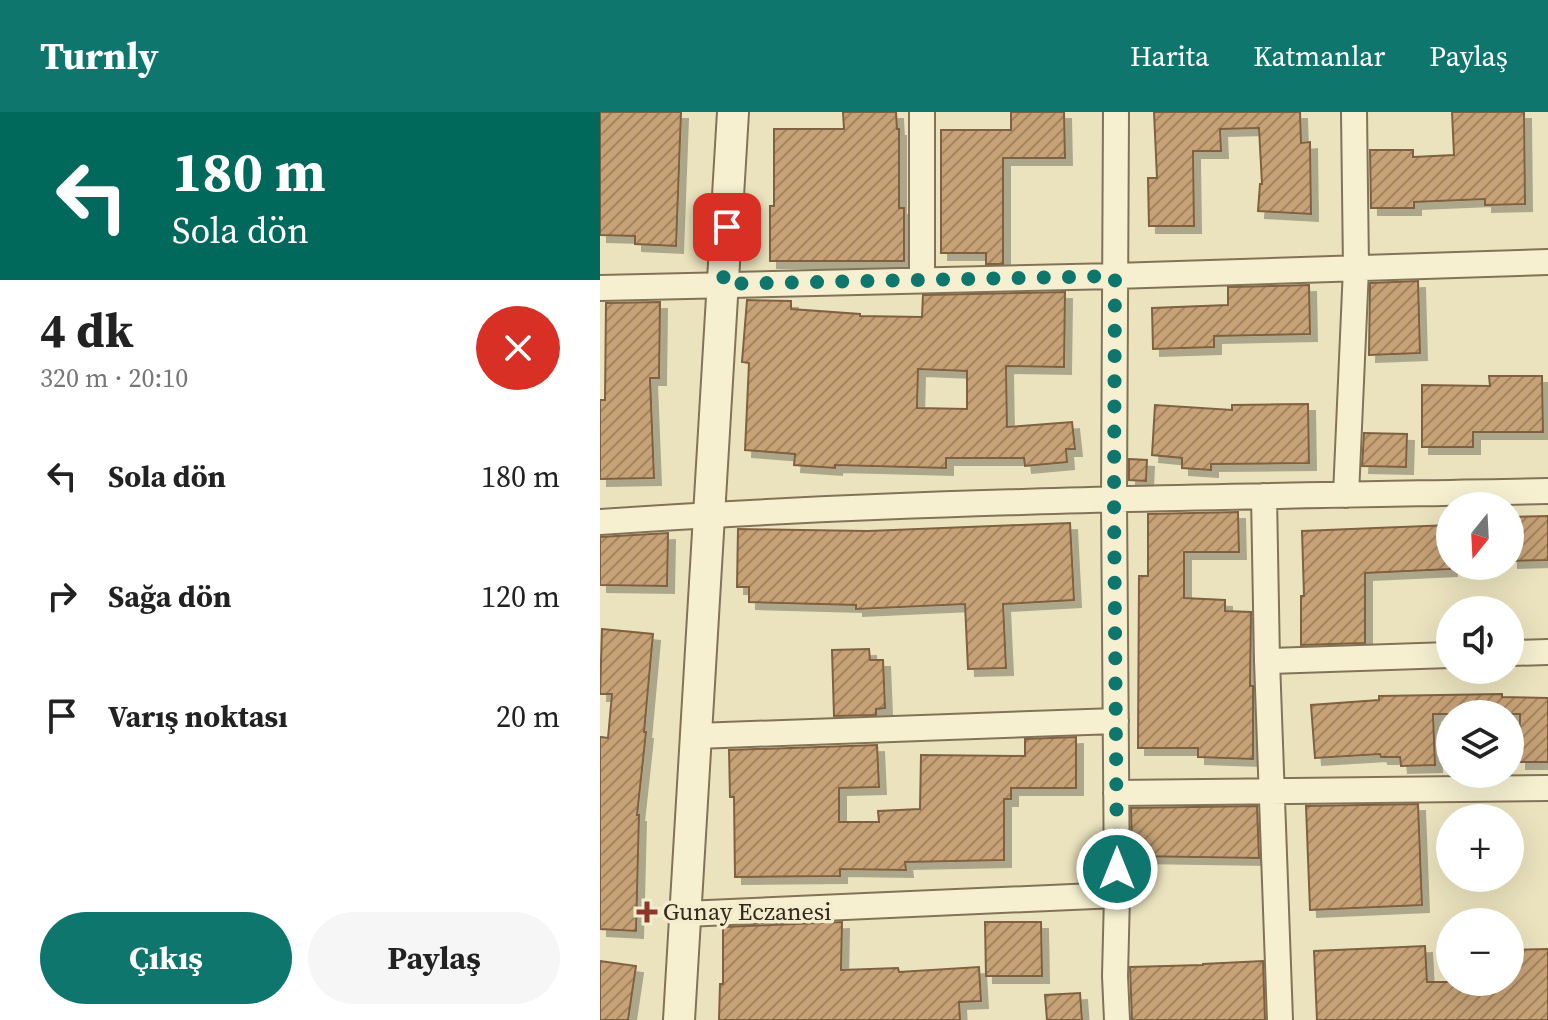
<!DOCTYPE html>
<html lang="tr">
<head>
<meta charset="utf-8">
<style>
	:root { --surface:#fff; --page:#f6f6f6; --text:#222; --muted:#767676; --accent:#0f766e }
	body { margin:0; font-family:"Source Serif 4",serif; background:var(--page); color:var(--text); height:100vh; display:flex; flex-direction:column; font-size:30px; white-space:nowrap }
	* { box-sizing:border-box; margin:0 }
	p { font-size:26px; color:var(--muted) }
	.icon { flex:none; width:44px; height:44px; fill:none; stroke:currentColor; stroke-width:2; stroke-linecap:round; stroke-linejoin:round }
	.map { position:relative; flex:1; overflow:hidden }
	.sheet { display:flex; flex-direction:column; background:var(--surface); width:600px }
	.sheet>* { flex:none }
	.top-card { background:#00695c; color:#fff; overflow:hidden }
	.needle { width:52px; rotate:198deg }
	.tools { position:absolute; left:836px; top:380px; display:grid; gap:16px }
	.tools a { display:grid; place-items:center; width:88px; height:88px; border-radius:50%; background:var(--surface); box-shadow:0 8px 32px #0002; font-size:40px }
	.pin { position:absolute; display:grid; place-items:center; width:68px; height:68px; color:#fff; margin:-34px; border-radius:16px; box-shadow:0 4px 12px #0006 }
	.me { position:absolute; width:88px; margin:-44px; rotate:0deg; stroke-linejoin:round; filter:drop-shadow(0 0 6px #0008) }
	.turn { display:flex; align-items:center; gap:28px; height:168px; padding:0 40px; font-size:36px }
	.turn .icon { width:104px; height:104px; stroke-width:2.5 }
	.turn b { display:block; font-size:56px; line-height:68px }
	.round { display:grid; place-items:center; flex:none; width:84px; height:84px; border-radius:42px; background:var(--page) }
	.head { display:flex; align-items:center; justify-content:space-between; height:136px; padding:0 40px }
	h1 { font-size:48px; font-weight:700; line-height:60px }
	.button { display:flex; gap:16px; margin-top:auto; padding:16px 40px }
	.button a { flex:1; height:92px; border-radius:48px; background:var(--accent); color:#fff; font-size:32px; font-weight:700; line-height:92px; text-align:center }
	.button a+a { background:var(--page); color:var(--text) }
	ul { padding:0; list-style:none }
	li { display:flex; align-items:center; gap:24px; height:120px; padding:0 40px }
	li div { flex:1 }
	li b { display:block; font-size:30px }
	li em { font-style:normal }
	header { display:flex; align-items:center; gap:48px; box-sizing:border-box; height:112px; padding:0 40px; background:var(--accent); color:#fff }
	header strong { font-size:38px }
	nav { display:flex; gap:44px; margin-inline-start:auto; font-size:28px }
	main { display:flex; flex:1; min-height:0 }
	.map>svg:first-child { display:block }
	.building { fill:url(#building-hatch); stroke:#7f613f; stroke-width:2; fill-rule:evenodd; filter:url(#shadow) }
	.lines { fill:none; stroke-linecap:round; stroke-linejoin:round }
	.minor-casing { stroke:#827358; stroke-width:28 }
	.tertiary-casing { stroke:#827358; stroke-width:34 }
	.minor { stroke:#f6f0d1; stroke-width:24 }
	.tertiary { stroke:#f6f0d1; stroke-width:30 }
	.route { stroke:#0f766e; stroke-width:14; stroke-dasharray:0 25.2 }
	.poi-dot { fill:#8d372c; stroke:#f3eccd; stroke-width:3 }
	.labels { text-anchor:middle; stroke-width:7; stroke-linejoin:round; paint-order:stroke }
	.poi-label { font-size:24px; fill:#32291c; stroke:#f3eccd; text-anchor:start }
</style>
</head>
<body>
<header>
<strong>Turnly</strong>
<nav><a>Harita</a><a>Katmanlar</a><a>Paylaş</a></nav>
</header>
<main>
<section class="sheet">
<div class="top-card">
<div class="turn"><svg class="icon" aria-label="left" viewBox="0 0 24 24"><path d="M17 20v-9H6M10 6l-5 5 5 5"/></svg><div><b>180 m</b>Sola dön</div></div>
</div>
<div class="head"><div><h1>4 dk</h1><p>320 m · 20:10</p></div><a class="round" style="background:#d93025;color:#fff"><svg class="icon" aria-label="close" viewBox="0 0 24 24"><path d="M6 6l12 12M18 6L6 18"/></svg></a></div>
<ul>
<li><svg class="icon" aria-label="left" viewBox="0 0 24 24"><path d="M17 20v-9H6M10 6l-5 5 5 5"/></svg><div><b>Sola dön</b></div><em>180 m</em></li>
<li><svg class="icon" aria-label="right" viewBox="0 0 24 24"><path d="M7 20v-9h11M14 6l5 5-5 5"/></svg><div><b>Sağa dön</b></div><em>120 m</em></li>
<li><svg class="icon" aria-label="arrive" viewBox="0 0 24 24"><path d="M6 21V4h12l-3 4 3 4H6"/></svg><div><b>Varış noktası</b></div><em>20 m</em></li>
</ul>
<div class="button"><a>Çıkış</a><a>Paylaş</a></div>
</section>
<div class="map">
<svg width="948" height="908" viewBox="0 0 948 908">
	<defs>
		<pattern id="building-hatch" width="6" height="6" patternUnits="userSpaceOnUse" patternTransform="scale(2)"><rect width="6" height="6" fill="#c7a276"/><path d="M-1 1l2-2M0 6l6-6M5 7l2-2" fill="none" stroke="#a28460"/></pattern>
		<filter id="shadow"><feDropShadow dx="7" dy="7" stdDeviation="0" flood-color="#0004"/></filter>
	</defs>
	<rect width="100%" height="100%" fill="#ebe3be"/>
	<path class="building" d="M0,0h81l-5,134 -41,-2v-8l-35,-1z
		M243,0h53l1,17h2v79h5v53h-134v-55h4v-77h70z
		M411,0h53l1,46h-62v106h-17v-11h-45v-123h70z
		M554,0h146l1,31 9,-1 1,72 -53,-3 2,-27h2l-3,-56 -39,1 1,22h-28l1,75h-45l-1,-48h9z
		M852,0h72l1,92 -40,1v-6l-71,3v6h-43l-1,-58h43v7l41,-2z
		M818,169l2,72 -51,2 1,-72z
		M709,173l1,49 -96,2v11l-61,2 -1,-41 76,-3v-18z
		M465,180l-1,75 -58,-1 1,61 65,-5 3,27h-9l1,13 -42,4 -1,-8h-78v10l-111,-3v3l-41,-3 1,-11 -50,-4 4,-87 -7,-1 5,-62 44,1v8l69,5v2l62,1 1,-22zM318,257l49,2v38l-50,-1z
		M60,190l-1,76h-9l4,100 -54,1v-79h5l1,-97z
		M889,264h53l1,56h-70v15h-51v-62l68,1z
		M708,292l1,59 -98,1v6l-29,-2v-10l-30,-3 3,-50 77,5v-5z
		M764,321l43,1 -1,33 -44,-1z
		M529,347l18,1 -1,21 -17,-1z
		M638,400l1,40h-55v46l41,2v11l26,1 -1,74h3v73l-55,-2v-9h-60l1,-172h9v-62z
		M948,404v44l-37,1 -1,-44z
		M470,411l4,77 -71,4 3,64 -38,1 -3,-65 -109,5v-4l-107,-3v-15h-12l1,-58 130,2z
		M850,413v44l-85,4v70l-64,2v-49h3l-2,-65z
		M68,421l-1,53 -67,-1v-48z
		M2,517l51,5 -9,98h2l-9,83h2l-3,116 -36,-2v-192l8,1 4,-44h-12z
		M269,537l1,11h13l2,48 -9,1v6l-42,1 -2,-66z
		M902,582v3l46,1v64h-29l1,-48h-87l2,51 -34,1 -1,-9h-19l-1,-3 -65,4 -4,-53 68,-5v-4z
		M476,625v51h-65v11h-7v61l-99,2 1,8 -66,-1v7l-105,1 -1,-80h-4l-1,-47 148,-5 2,42 -40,1v34h40l-1,-11 42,-2 1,-54 104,1v-17z
		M818,692l4,101 -112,5 -4,-104z
		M657,694l2,52 -127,-2 -1,-48z
		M242,810l-1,48 57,-2 1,4 80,-5 2,34 -22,1 1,18h-241l1,-36h3v-57z
		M385,810h56l1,54h-56z
		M825,834l2,36h83v-32l38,-1v71h-231l-3,-69z
		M0,849l36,5 -8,54h-28z
		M663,849l2,59h-133l-2,-53 73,-2v-1z
		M480,881l2,27h-35l-2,-25z"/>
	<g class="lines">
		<defs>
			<path id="minor" d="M322,0v168
				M516,0l-2,387 3,396 -2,81 2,44
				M0,176l515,-12 433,-14
				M746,383l10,-227 -2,-156
				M664,384l3,165 13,359
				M0,410c315,-22 632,-25 948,-31
				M910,541l38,-1
				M667,549l183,-6
				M96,624l420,-15
				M516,681l432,-5
				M85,802l432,-19"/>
			<path id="tertiary" d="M79,908l54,-908"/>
		</defs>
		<use href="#minor" class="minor-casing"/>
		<use href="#tertiary" class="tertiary-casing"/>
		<use href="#minor" class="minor"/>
		<use href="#tertiary" class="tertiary"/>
	</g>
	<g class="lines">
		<path class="route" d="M127,115l-4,57 392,-8 -1,223 3,370"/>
	</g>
	<path class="poi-dot" d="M43 788h8v8h8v8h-8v8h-8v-8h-8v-8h8z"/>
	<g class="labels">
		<g class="poi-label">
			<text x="63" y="808">Gunay Eczanesi</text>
		</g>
	</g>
</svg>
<div class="tools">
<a><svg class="needle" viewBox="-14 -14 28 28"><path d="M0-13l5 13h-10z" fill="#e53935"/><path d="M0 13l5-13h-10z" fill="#767676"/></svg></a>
<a><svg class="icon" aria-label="sound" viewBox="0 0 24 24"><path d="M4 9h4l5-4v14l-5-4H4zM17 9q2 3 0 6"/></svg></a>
<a><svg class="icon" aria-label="layers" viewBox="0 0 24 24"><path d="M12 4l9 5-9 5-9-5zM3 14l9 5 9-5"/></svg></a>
<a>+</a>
<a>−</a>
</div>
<div class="pin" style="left:127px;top:115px;background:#d93025"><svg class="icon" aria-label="arrive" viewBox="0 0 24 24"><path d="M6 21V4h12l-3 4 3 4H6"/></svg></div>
<svg class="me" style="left:517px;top:757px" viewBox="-20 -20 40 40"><circle r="17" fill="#0f766e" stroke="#fff" stroke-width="3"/><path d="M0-11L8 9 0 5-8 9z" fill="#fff"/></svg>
</div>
</main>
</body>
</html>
